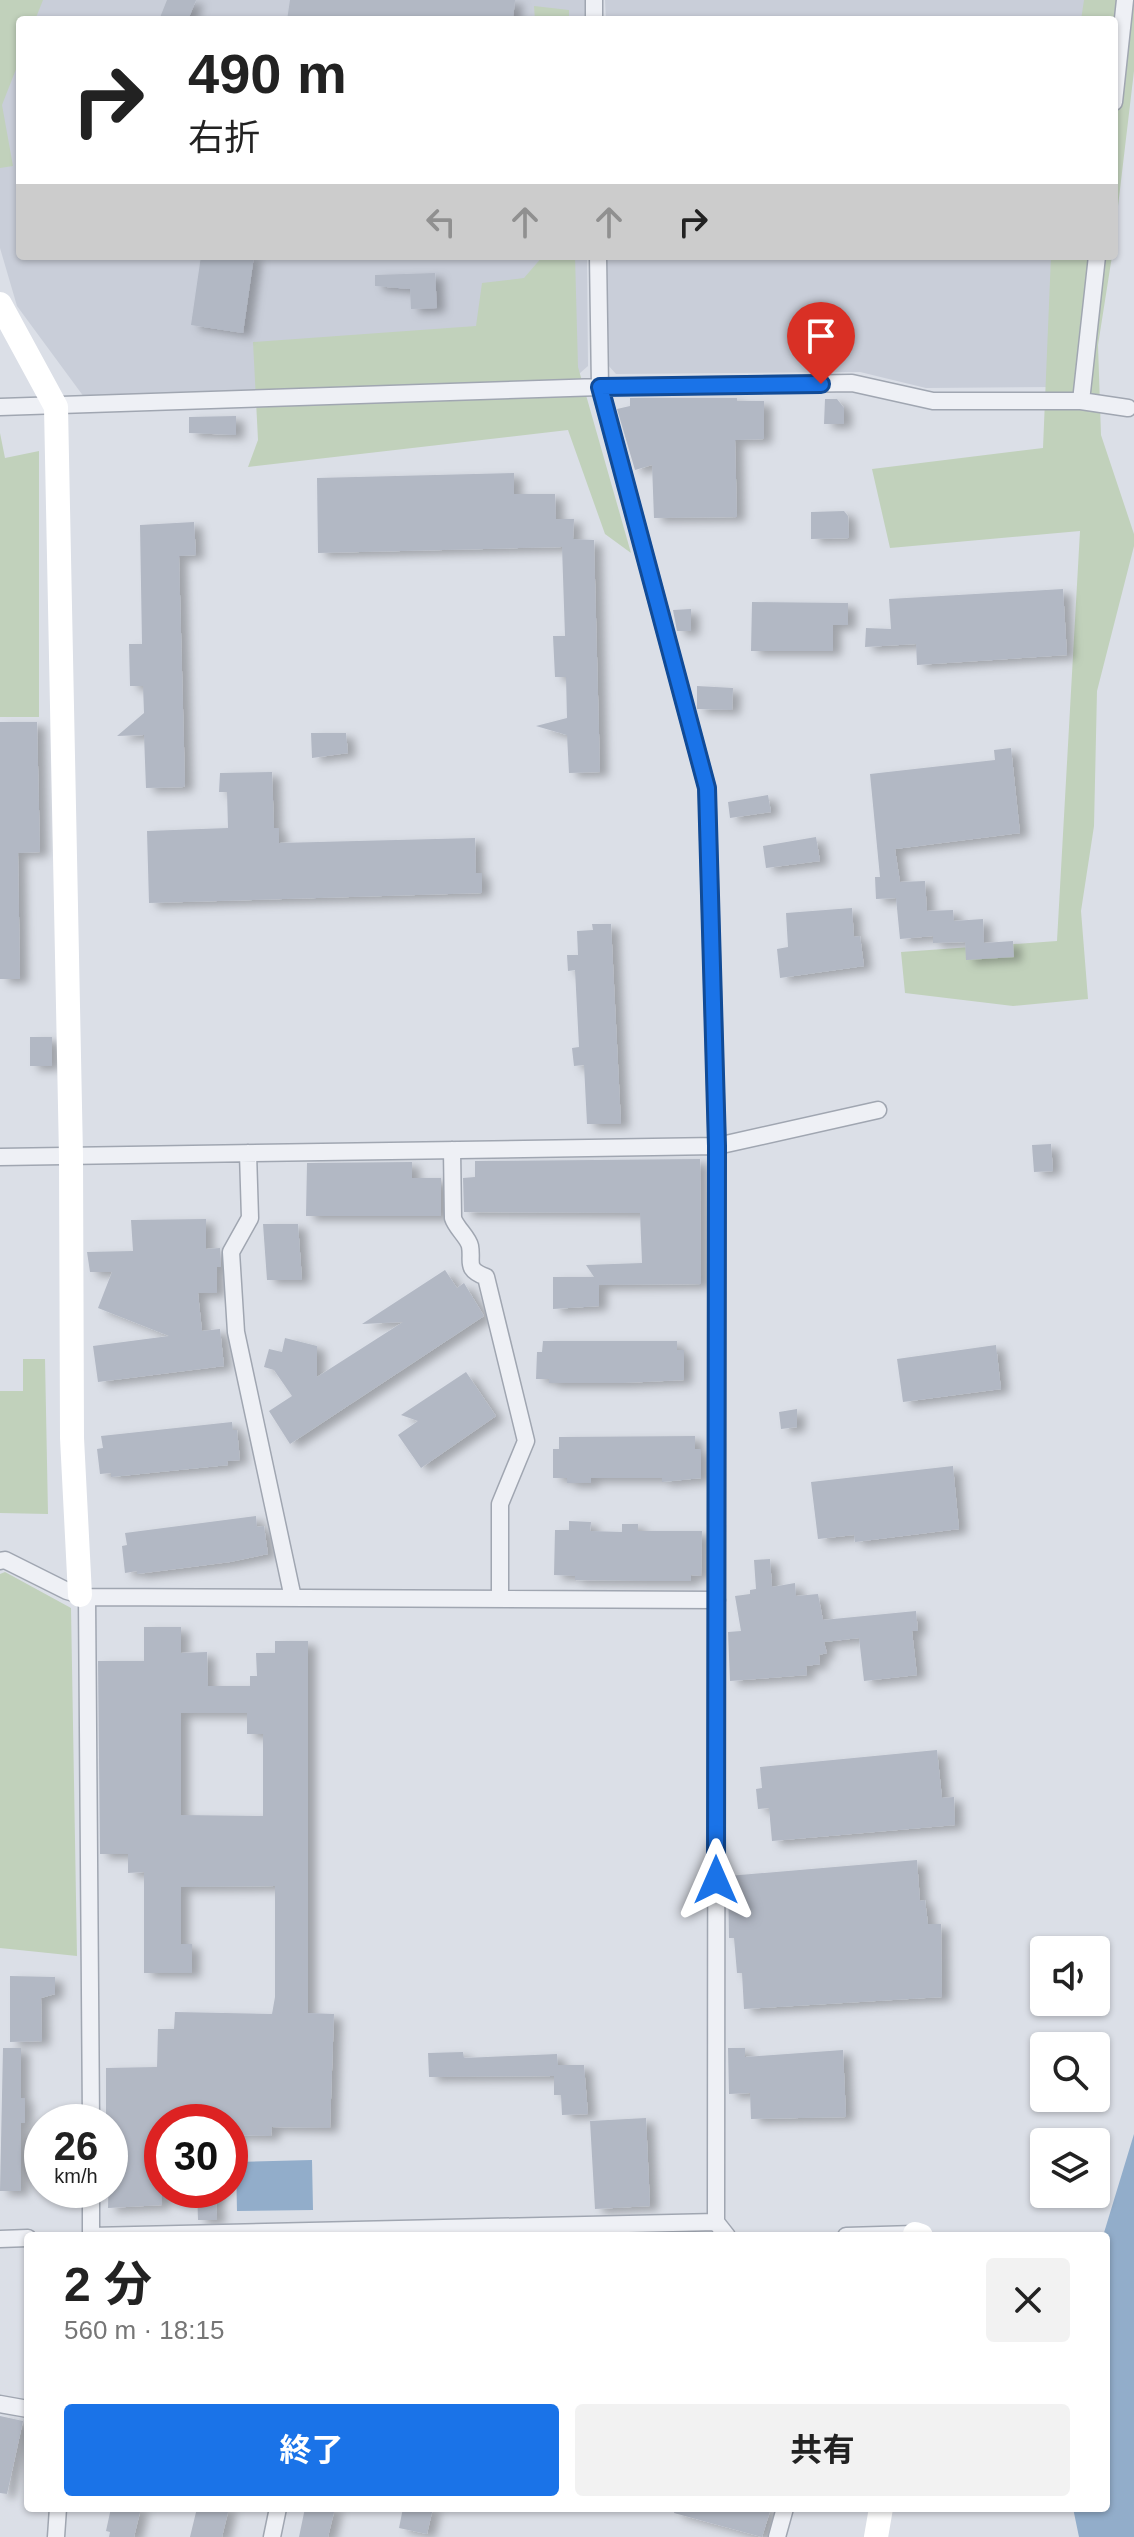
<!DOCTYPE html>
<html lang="ja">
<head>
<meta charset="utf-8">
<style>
	:root { --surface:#fff; --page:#f2f2f2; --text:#222; --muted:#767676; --accent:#1a73e8 }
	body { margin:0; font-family:Arial,"Noto Sans JP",sans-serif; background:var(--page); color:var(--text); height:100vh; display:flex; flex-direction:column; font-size:30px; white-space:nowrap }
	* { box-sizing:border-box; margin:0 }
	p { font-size:26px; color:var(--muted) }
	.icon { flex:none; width:44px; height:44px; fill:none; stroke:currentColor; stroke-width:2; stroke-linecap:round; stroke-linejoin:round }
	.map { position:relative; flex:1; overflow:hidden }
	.details { position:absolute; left:24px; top:2232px; width:1086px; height:280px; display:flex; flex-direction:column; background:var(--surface); border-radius:8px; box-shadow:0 2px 6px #0004 }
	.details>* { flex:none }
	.guide { position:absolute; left:16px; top:16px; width:1102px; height:244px; border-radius:8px; box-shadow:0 2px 6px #0004; background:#fff; color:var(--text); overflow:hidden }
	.tools { position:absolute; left:1030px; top:1936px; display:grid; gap:16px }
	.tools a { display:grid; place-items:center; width:80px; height:80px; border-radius:8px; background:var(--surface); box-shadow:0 2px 6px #0004; font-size:40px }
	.speed { position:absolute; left:24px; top:2104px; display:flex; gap:16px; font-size:40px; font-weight:700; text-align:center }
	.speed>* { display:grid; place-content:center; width:104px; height:104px; border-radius:50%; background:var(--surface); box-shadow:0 2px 6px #0004; line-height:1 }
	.speed small { font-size:20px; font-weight:400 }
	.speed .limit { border:12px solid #d22; background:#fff; color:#111 }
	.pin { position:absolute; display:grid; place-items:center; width:68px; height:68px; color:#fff; margin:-82px -34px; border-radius:50% 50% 50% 0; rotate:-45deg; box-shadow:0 0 8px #0007 }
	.pin .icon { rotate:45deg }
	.me { position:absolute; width:88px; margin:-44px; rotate:0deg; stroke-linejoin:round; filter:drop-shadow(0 0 6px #0008) }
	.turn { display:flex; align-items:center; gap:28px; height:168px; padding:0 40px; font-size:36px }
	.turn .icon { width:104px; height:104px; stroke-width:2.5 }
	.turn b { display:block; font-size:56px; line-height:68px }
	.lanes { display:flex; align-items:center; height:76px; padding:0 40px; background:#0003; justify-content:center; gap:40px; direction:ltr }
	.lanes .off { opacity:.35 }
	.round { display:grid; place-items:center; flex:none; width:84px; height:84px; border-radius:8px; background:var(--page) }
	.overview { display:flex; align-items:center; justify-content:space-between; height:136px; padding:0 40px }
	h1 { font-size:48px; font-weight:700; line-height:60px }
	.cta { display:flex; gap:16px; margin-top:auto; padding:16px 40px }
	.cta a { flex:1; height:92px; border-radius:8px; background:var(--accent); color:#fff; font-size:32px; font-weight:700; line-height:92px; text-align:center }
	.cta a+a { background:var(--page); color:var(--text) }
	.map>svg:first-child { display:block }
	.built { fill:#c9ced9 }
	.green { fill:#c1d1bb }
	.water { fill:#92adca }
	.building { fill:#b2b8c4; fill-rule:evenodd; filter:url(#shadow) }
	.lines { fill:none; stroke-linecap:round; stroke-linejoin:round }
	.street-casing { stroke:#a0a6b1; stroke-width:19 }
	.street { stroke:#eef0f5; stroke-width:16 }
	.secondary { stroke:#fff; stroke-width:24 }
	.route-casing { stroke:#114b97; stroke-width:20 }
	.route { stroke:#1a73e8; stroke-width:14 }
</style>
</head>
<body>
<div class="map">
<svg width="1134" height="2537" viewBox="0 0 1134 2537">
	<defs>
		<filter id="shadow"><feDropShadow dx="8" dy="4.5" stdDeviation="4" flood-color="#0004"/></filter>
	</defs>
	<rect width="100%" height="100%" fill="#dbdfe7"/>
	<path class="built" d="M0,0h585v20h-565v236h567l1,110 -17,15 -487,16 -67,-91 -17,-58z
		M605,0h500l-2,20h-497z
		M607,256h470l-23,131 -128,1 -66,-16 -244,2 -9,-10z"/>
	<path class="green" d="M0,0h43l-8,20h-15v39l-18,46 11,61 -13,2z
		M1084,0h50v71l-20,169v-220h-33z
		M534,6l35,4v10h-34z
		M543,256h32l3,111 53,186 -26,-19 -37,-104 -320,37 10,-27 -5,-98 223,-16 6,-43 42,-5z
		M1051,256h61l-14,89 3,90 33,99v12l-37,145 -3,135 -13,85 7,88 -75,7 -108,-13 -4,-41 156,-11 23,-410 -190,17 -18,-79 171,-21z
		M0,433l5,25 34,-7v266h-39z
		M23,1359h22l3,155 -48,-1v-122h23z
		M5,1572l66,36 6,348 -77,-8v-374z"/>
	<path class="water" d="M1134,2134v403h-55l-6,-29h33v-272h-3z
		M312,2160l1,50 -76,1 -1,-49z"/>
	<path class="building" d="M167,0h29l-8,20h-29z
		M290,0h225l-2,20h-226z
		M201,256h53l-11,77 -52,-8z
		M435,273l2,35 -26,1 -1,-20 -35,-3v-11z
		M630,398h107v3h27v38l-29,1 2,77 -83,1 -2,-53 -17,5 -18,-61 13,-3z
		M825,399h12l7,9v16h-20z
		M236,416v19l-47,-2v-16z
		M514,473v21h41l1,25h18l-1,20 21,1 6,232 -31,1 -2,-38 -31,-9 31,-8 -1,-41h-11l-2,-41h12l-3,-89 -244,6 -1,-75z
		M844,511l4,5 1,22 -38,1v-27z
		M194,522l2,33 -17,1 6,228 -1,3 -38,1 -2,-53 -27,1 27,-23 -1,-27h-13l-1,-42h13l-2,-119z
		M1063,589l4,66 -150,10 -1,-21 -51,3 1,-19 25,1 -2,-30z
		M752,602l96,1v22h-15v26h-82z
		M691,609v22h-14l-4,-21z
		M697,686l36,2 -1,22 -35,-1z
		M0,722h37l3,130 -22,1 2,126h-20z
		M311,733h35l2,20 -36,5z
		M1011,748l9,85 -125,16 5,33 25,-1 2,30 26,-1 1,11 29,-2 1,24 29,-2 1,16 -48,3 -1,-18 -32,1v-7l-33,3 -4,-41 -20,1 -1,-22h5l-10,-103 125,-14 -1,-10z
		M272,772l2,56h5v15l196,-5 1,35h6v20l-333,10 -2,-72 81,-3 -1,-36h-8l1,-19z
		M768,795l3,17 -41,6 -2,-16z
		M816,837l4,24 -54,7 -3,-22z
		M852,908l2,29 6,-1 4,30 -84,12 -3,-29 11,-2 -2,-34z
		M592,924h19l10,200h-34l-3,-59 -10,1 -2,-18 7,-1 -4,-77 -7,1 -1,-16h11l-1,-24 16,-1z
		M30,1037h22v29h-22z
		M1051,1144l2,27 -19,1 -2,-27z
		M700,1159l1,125 -102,1v21l-46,3v-32h41l-8,-12 56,-2 -2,-50 -176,-1 -1,-34 12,-1v-16z
		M412,1162v16h29v38h-135l1,-53z
		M206,1219v30l14,-1 1,19h-4v26h-19l4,38 18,-2 4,37 -126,16 -5,-36 76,-10 -71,-28 14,-36h-22l-3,-20 46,-1 -2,-31z
		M263,1224h35l4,56h-35z
		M445,1270l12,18 7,-5 20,33 -194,128 -21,-33 23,-15 -18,-26 -10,-3 5,-18 13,3 3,-14 32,8v31l86,-55 -41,2z
		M543,1341h134v9h7v30l-61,3h-74v-4h-13l1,-27h5z
		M996,1345l5,44 -98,13 -6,-43z
		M466,1372l30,44 -75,52 -23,-33 20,-14 -17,-6z
		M797,1409v18l-16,2 -2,-17z
		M232,1422l1,8h4l3,30 -13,1 1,4 -117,12v-4l-11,1 -3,-25 6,-1 -2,-12z
		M695,1436v13h6v29l-39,4v-4h-71v5h-24v-5h-14v-29h6v-12z
		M953,1466l6,63 -104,13 -1,-7 -36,4 -7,-57z
		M256,1516l1,11 7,-1 4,28 -38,8 -93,12v-3l-12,2 -3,-27 5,-1 -2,-12z
		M569,1521l22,1 -1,9 32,1v-8h16v7h64l-1,45 -10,-1v6h-46l-70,-1v-4l-21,-1 1,-45h14z
		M770,1559l2,28 23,-4 1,13 22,-2 5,26 93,-9 2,20h-6l5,44 -53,6 -5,-43 -35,4 3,11 -8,2 1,9 -14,2 1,9 -77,6 -2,-49 13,-1 -6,-35 15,-2v-4l6,-1 -2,-29z
		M144,1627h37v26l26,-1 1,34h42v-10h7l-1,-23h19v-12h33v372l26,1 -4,114 -58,-1 -1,9 -41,-1v-13h-68v83l-54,3 2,-86h-4v-54l51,-1 1,-38h16l1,-17 97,2 3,-17v-111l-94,1v57h11v29h-48v-101l-16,1v-19h-28l-2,-193h46zM181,1713h66v21h16v82l-82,-1z
		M937,1750l5,48 12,-1 1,28 -183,16 -3,-33 -11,1 -2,-20 6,-1 -2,-21z
		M917,1860l3,41 5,-1 3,24h13l1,73 -198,12 -2,-36h-5l-3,-35h-5l-1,-62z
		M10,1976l45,1v17l-14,4 1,43 -32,1z
		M3,2048h18v50h4v25h-4v68h-21z
		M728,2048h17v9l98,-7 3,67 -95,2 -1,-26 -21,1z
		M463,2052l1,6 93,-4 1,11h26l4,49 -26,1 -1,-20h-7v-19l-125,1 -1,-24z
		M646,2118l4,88 -55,3 -5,-88z
		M197,2190h19l1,30h-19z
		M0,2416l23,5 -16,73 -7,-1z
		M111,2508h30l-7,29h-25l1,-5 -4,-1z
		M197,2508h32l-7,29h-32z
		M305,2508h30l-7,29h-29z
		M403,2508h30l-6,26 -28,-6z
		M675,2508h96l-9,29 -88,-24z"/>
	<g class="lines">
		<defs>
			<path id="street" d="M594,0v20
				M1114,102l11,-102
				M1081,401l47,7
				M0,407l600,-20 252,-4 81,18h148l16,-145
				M452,1150l1,68c3,10 15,19 17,28 3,16 -6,23 16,31l40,164 -26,63v95
				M248,1153l2,65 -19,34 5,80 57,266
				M0,1157l717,-11 161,-36
				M0,1561l5,-1 62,31 20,6 630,3
				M87,1597l4,525
				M91,2190v46l625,-14 1,-1076 -10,-358 -107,-401 -2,-131
				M716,2222l11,14
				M846,2236l69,-2
				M0,2239l28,-1
				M0,2404l28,5
				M56,2537l2,-29
				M272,2537l6,-29
				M777,2537l8,-29"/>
		</defs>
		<use href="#street" class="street-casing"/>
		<use href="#street" class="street"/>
		<path class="secondary" d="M0,304l56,103 15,749 1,282 8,157
			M915,2234l6,2
			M876,2537l5,-29"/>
	</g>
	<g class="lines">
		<defs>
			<path id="route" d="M716,1880l1,-734 -10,-358 -107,-401 221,-3"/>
		</defs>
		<use href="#route" class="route-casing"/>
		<use href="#route" class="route"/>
	</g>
</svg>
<div class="tools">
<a><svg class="icon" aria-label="sound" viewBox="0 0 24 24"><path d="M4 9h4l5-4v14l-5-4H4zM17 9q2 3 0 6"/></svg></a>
<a><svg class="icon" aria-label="search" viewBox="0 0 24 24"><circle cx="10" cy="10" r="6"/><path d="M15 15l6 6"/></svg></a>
<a><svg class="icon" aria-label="layers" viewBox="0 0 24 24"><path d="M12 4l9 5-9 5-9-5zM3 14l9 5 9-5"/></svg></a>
</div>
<div class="speed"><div>26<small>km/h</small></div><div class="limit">30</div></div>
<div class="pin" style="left:821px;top:384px;background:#d93025"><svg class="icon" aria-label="arrive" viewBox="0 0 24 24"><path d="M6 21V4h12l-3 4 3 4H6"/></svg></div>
<svg class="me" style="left:716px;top:1880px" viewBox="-20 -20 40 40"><path d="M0-17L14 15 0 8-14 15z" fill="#1a73e8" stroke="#fff" stroke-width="4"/></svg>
<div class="guide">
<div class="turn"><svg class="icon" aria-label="right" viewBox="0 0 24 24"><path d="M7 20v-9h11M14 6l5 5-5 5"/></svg><div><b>490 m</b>右折</div></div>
<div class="lanes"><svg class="icon off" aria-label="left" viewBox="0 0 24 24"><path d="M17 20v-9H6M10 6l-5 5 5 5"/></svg><svg class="icon off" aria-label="ahead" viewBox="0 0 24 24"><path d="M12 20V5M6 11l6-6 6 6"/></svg><svg class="icon off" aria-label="ahead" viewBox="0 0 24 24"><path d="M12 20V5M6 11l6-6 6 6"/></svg><svg class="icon" aria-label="right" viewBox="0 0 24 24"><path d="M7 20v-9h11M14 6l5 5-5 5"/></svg></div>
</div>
<section class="details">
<div class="overview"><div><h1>2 分</h1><p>560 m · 18:15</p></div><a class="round"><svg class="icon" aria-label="close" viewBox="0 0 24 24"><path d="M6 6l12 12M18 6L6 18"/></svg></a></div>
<div class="cta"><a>終了</a><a>共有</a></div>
</section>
</div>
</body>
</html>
